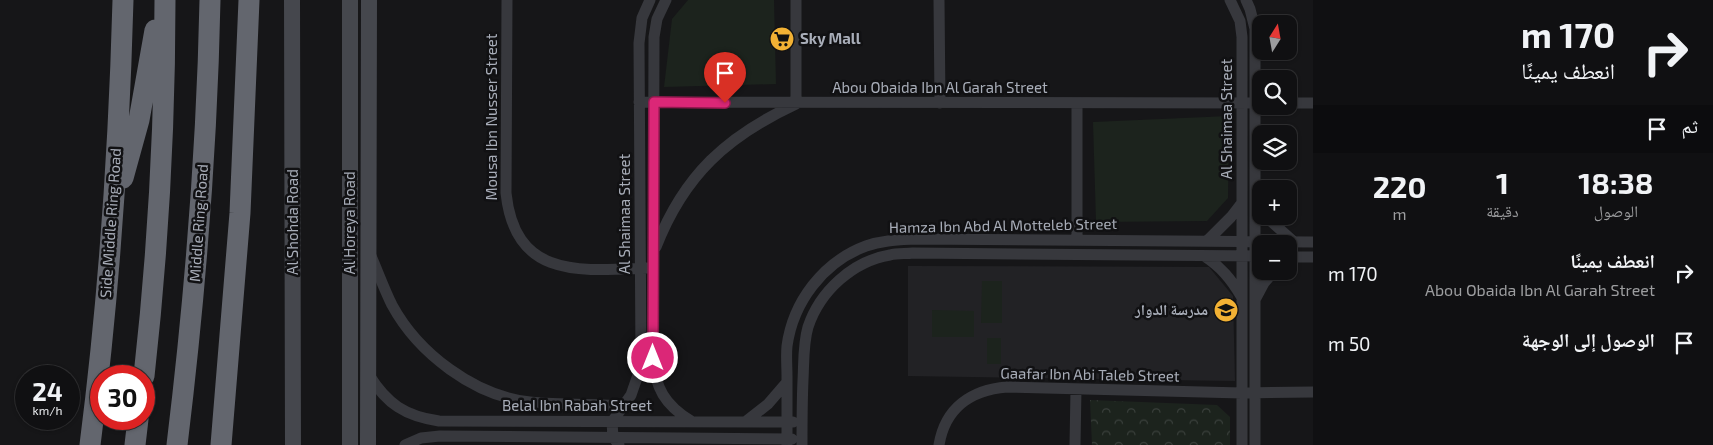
<!DOCTYPE html>
<html lang="ar">
<head>
<meta charset="utf-8">
<style>
	:root { --surface:#101012; --page:#1e1e20; --text:#f1f3f6; --muted:#9c9d9f; --line:#303032 }
	body { margin:0; font-family:"Exo 2","Noto Naskh Arabic",sans-serif; background:var(--page); color:var(--text); direction:rtl; height:100vh; display:flex; flex-direction:column; font-size:19px; white-space:nowrap }
	* { box-sizing:border-box; margin:0 }
	p { font-size:16px; color:var(--muted) }
	.icon { flex:none; width:28px; height:28px; fill:none; stroke:currentColor; stroke-width:2; stroke-linecap:round; stroke-linejoin:round }
	.map { position:relative; flex:1; overflow:hidden; direction:ltr }
	.panel { display:flex; flex-direction:column; background:var(--surface); width:400px }
	.panel>* { flex:none }
	.guide { background:#101012; color:var(--text); overflow:hidden }
	.needle { width:32px; rotate:11deg }
	.buttons { position:absolute; left:1252px; top:15px; display:grid; gap:10px }
	.buttons a { display:grid; place-items:center; width:45px; height:45px; border-radius:10px; background:var(--surface); box-shadow:0 1px 4px #0004,0 0 0 1px var(--line); font-size:25px }
	.speed { position:absolute; left:15px; top:365px; display:flex; gap:10px; font-size:25px; font-weight:700; text-align:center }
	.speed>* { display:grid; place-content:center; width:65px; height:65px; border-radius:50%; background:var(--surface); box-shadow:0 1px 4px #0004,0 0 0 1px var(--line); line-height:1 }
	.speed small { font-size:12px; font-weight:400 }
	.speed .limit { border:8px solid #d22; background:#fff; color:#111 }
	.pin { position:absolute; display:grid; place-items:center; width:42px; height:42px; color:#fff; margin:-51px -21px; border-radius:50% 50% 50% 0; rotate:-45deg; box-shadow:0 0 5px #0007 }
	.pin .icon { rotate:45deg }
	.me { position:absolute; width:55px; margin:-28px; rotate:0deg; stroke-linejoin:round; filter:drop-shadow(0 0 4px #0008) }
	.turn { display:flex; align-items:center; gap:18px; height:105px; padding:0 15px; font-size:22px }
	.turn .icon { width:65px; height:65px; stroke-width:2.5 }
	.turn b { display:block; font-size:35px; line-height:42px }
	.then { display:flex; align-items:center; height:48px; padding:0 15px; background:#0003; gap:10px; font-size:19px }
	.eta { display:flex; justify-content:space-evenly; align-items:center; height:85px; text-align:center }
	.eta b { font-size:30px; font-weight:700; line-height:35px }
	ul { padding:0; list-style:none }
	li { display:flex; align-items:center; gap:15px; height:70px; padding:0 15px }
	li div { flex:1 }
	li b { display:block; font-size:19px }
	li em { font-style:normal }
	main { display:flex; flex:1; min-height:0 }
	.map>svg:first-child { display:block }
	.built { fill:#222225 }
	.grass { fill:#1c231d }
	.park { fill:url(#park-crowns) }
	.lines { fill:none; stroke-linecap:round; stroke-linejoin:round }
	.street { stroke:#37383d; stroke-width:11 }
	.secondary { stroke:#45474d; stroke-width:16 }
	.highway { stroke:#63666e; stroke-width:21 }
	.route-casing { stroke:#8e194d; stroke-width:12 }
	.route { stroke:#db2777; stroke-width:9 }
	.labels { text-anchor:middle; stroke-width:5; stroke-linejoin:round; paint-order:stroke }
	.poi-label { font-size:15px; font-weight:bold; fill:#a8adb8; stroke:#111113; text-anchor:start }
	.street-label { font-size:15px; fill:#a8adb8; stroke:#111113 }
</style>
</head>
<body>
<main>
<section class="panel">
<div class="guide">
<div class="turn"><svg class="icon" aria-label="right" viewBox="0 0 24 24"><path d="M7 20v-9h11M14 6l5 5-5 5"/></svg><div><b>170 m</b>انعطف يمينًا</div></div>
<div class="then">ثم<svg class="icon" aria-label="arrive" viewBox="0 0 24 24"><path d="M6 21V4h12l-3 4 3 4H6"/></svg></div>
</div>
<div class="eta">
<div><b>18:38</b><p>الوصول</p></div>
<div><b>1</b><p>دقيقة</p></div>
<div><b>220</b><p>m</p></div>
</div>
<ul>
<li><svg class="icon" aria-label="right" viewBox="0 0 24 24"><path d="M7 20v-9h11M14 6l5 5-5 5"/></svg><div><b>انعطف يمينًا</b><p>Abou Obaida Ibn Al Garah Street</p></div><em>170 m</em></li>
<li><svg class="icon" aria-label="arrive" viewBox="0 0 24 24"><path d="M6 21V4h12l-3 4 3 4H6"/></svg><div><b>الوصول إلى الوجهة</b></div><em>50 m</em></li>
</ul>
</section>
<div class="map">
<svg width="1313" height="445" viewBox="0 0 1313 445">
	<defs>
		<pattern id="park-crowns" width="20" height="18" patternUnits="userSpaceOnUse" patternTransform="scale(1.25)"><rect width="20" height="18" fill="#1c231d"/><path d="M2 6a3 3 0 1 1 6 0M12 15a3 3 0 1 1 6 0" fill="none" stroke="#3a403c"/></pattern>
	</defs>
	<rect width="100%" height="100%" fill="#161618"/>
	<path class="built" d="M908,266l301,1 24,29 2,85 -327,-5z"/>
	<path class="grass" d="M688,0h86l2,84 -112,3 8,-68z
		M1229,116l-1,82 -21,23 -111,1 -3,-100z
		M982,281h20v42h-21z
		M932,310l42,1v26h-42z
		M987,338h14v26h-14z"/>
	<path class="park" d="M1090,400l127,5 13,12v28h-138z"/>
	<g class="lines">
		<path class="street" d="M507,0l-1,193c9,86 74,78 141,75
			M666,0l-9,19 -3,18 -1,321c2,30 12,47 38,63
			M939,0l1,103
			M1230,0l10,21 2,16v408
			M1246,0l4,9 5,20v416
			M639,102l622,1
			M1077,103v137
			M1289,103h24
			M1265,216l28,25
			M1207,241l24,-24 10,-13
			M656,247c28,-72 71,-111 140,-143v-104
			M371,256c7,16 13,33 21,49 26,48 82,91 138,97 31,3 64,2 95,4
			M1204,256c17,11 27,23 37,40
			M1289,257h24
			M1256,298l8,-15 10,-12
			M369,375c18,29 36,41 70,46l354,1
			M745,422l23,-18 19,-22
			M405,445l16,-7 19,-2 352,3
			M619,445l-6,-8 -1,-15 19,-27 8,-23 2,-13 -2,-316 3,-25 8,-18
			M787,445c0,-23 0,-46 0,-69 0,-9 -1,-20 0,-30 6,-44 36,-84 79,-100 17,-6 34,-6 52,-7l395,3
			M802,445c0,-22 0,-43 1,-65 1,-18 0,-36 5,-53 12,-36 45,-66 82,-72 7,-2 16,-1 23,-2l348,3
			M939,445c6,-37 32,-55 68,-58l235,6 71,-1
			M1075,445l1,-56"/>
		<path class="secondary" d="M292,0l1,445
			M350,445v-445
			M368,445l1,-445"/>
		<path class="highway" d="M123,178l16,-58 16,-90
			M144,376c14,-125 21,-250 21,-376
			M90,445c19,-148 29,-296 33,-445
			M135,445l3,-26
			M177,445c18,-148 30,-296 33,-445
			M221,445l19,-232 9,-213"/>
	</g>
	<g class="lines">
		<defs>
			<path id="route" d="M653,358l1,-256 71,1"/>
		</defs>
		<use href="#route" class="route-casing"/>
		<use href="#route" class="route"/>
	</g>
	<defs>
		<symbol id="supermarket-disc" viewBox="-11 -11 22 22"><circle r="9.5" fill="#f2b134" stroke="#111113"/><path d="M-6-5.5h2.5l.6 2H6L4.5 2H-2.5L-4.4-4H-6ZM-1.5 3.2a1.3 1.3 0 1 0 .1 0ZM3 3.2a1.3 1.3 0 1 0 .1 0Z" fill="#111"/></symbol>
		<symbol id="school-disc" viewBox="-11 -11 22 22"><circle r="9.5" fill="#f2b134" stroke="#111113"/><path d="M0-5L7-2L0 1L-7-2ZM-4 1L0 2.5L4 1V4Q0 6-4 4Z" fill="#111"/></symbol>
	</defs>
	<g fill-rule="evenodd">
		<use href="#supermarket-disc" x="768" y="25" width="28" height="28"/>
		<use href="#school-disc" x="1212" y="296" width="28" height="28"/>
	</g>
	<g class="labels">
		<g class="poi-label">
			<text x="800" y="44">Sky Mall</text>
			<text x="1208" y="315" text-anchor="end">مدرسة الدوار</text>
		</g>
		<g class="street-label">
			<text x="940" y="93">Abou Obaida Ibn Al Garah Street</text>
			<text transform="translate(492 117) rotate(-90)" y="5">Mousa Ibn Nusser Street</text>
			<text transform="translate(1227 119) rotate(-90)" y="5">Al Shaimaa Street</text>
			<text transform="translate(625 214) rotate(-90)" y="5">Al Shaimaa Street</text>
			<text transform="translate(293 222) rotate(-90)" y="5">Al Shohda Road</text>
			<text transform="translate(111 223) rotate(-86)" y="5">Side Middle Ring Road</text>
			<text transform="translate(199 223) rotate(-86)" y="5">Middle Ring Road</text>
			<text transform="translate(350 223) rotate(-90)" y="5">Al Horeya Road</text>
			<text transform="translate(1003 226) rotate(-1)" y="5">Hamza Ibn Abd Al Motteleb Street</text>
			<text transform="translate(1090 375) rotate(1)" y="5">Gaafar Ibn Abi Taleb Street</text>
			<text x="577" y="411">Belal Ibn Rabah Street</text>
		</g>
	</g>
</svg>
<div class="buttons">
<a><svg class="needle" viewBox="-14 -14 28 28"><path d="M0-13l5 13h-10z" fill="#e53935"/><path d="M0 13l5-13h-10z" fill="#9c9d9f"/></svg></a>
<a><svg class="icon" aria-label="search" viewBox="0 0 24 24"><circle cx="10" cy="10" r="6"/><path d="M15 15l6 6"/></svg></a>
<a><svg class="icon" aria-label="layers" viewBox="0 0 24 24"><path d="M12 4l9 5-9 5-9-5zM3 14l9 5 9-5"/></svg></a>
<a>+</a>
<a>−</a>
</div>
<div class="speed"><div>24<small>km/h</small></div><div class="limit">30</div></div>
<div class="pin" style="left:725px;top:103px;background:#d93025"><svg class="icon" aria-label="arrive" viewBox="0 0 24 24"><path d="M6 21V4h12l-3 4 3 4H6"/></svg></div>
<svg class="me" style="left:653px;top:358px" viewBox="-20 -20 40 40"><circle r="17" fill="#db2777" stroke="#fff" stroke-width="3"/><path d="M0-11L8 9 0 5-8 9z" fill="#fff"/></svg>
</div>
</main>
</body>
</html>
